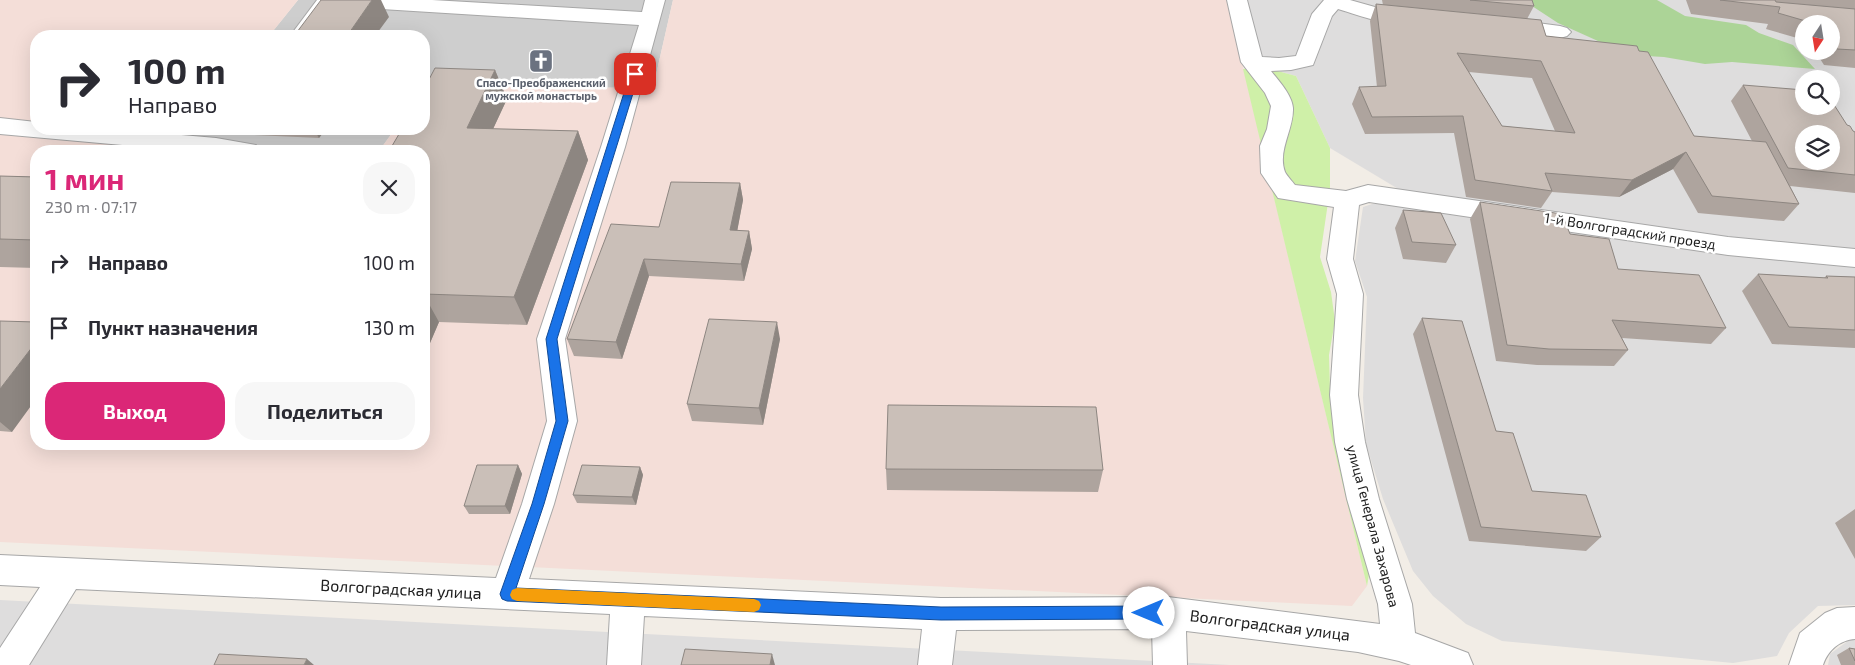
<!DOCTYPE html>
<html lang="ru">
<head>
<meta charset="utf-8">
<style>
	:root { --surface:#fff; --page:#f7f7f7; --text:#2b2b33; --muted:#7c7c81; --accent:#db2777 }
	body { margin:0; font-family:"Exo 2",sans-serif; background:var(--page); color:var(--text); height:100vh; display:flex; flex-direction:column; font-size:19px; white-space:nowrap }
	* { box-sizing:border-box; margin:0 }
	p { font-size:16px; color:var(--muted) }
	.icon { flex:none; width:28px; height:28px; fill:none; stroke:currentColor; stroke-width:2; stroke-linecap:round; stroke-linejoin:round }
	.map { position:relative; flex:1; overflow:hidden }
	.panel { position:absolute; left:30px; top:145px; width:400px; height:305px; display:flex; flex-direction:column; background:var(--surface); border-radius:20px; box-shadow:0 5px 20px #0002 }
	.panel>* { flex:none }
	.banner { position:absolute; left:30px; top:30px; width:400px; height:105px; border-radius:20px; box-shadow:0 5px 20px #0002; background:#fff; color:var(--text); overflow:hidden }
	.needle { width:32px; rotate:192deg }
	.buttons { position:absolute; left:1795px; top:15px; display:grid; gap:10px }
	.buttons a { display:grid; place-items:center; width:45px; height:45px; border-radius:50%; background:var(--surface); box-shadow:0 5px 20px #0002; font-size:25px }
	.pin { position:absolute; display:grid; place-items:center; width:42px; height:42px; color:#fff; margin:-21px; border-radius:10px; box-shadow:0 2px 8px #0006 }
	.me { position:absolute; width:55px; margin:-28px; rotate:270deg; stroke-linejoin:round; filter:drop-shadow(0 0 4px #0008) }
	.turn { display:flex; align-items:center; gap:18px; height:105px; padding:0 15px; font-size:22px }
	.turn .icon { width:65px; height:65px; stroke-width:2.5 }
	.turn b { display:block; font-size:35px; line-height:42px }
	.round { display:grid; place-items:center; flex:none; width:52px; height:52px; border-radius:20px; background:var(--page) }
	.summary { display:flex; align-items:center; justify-content:space-between; height:85px; padding:0 15px }
	h1 { font-size:30px; font-weight:700; line-height:38px; color:var(--accent) }
	.button { display:flex; gap:10px; margin-top:auto; padding:10px 15px }
	.button a { flex:1; height:58px; border-radius:20px; background:var(--accent); color:#fff; font-size:20px; font-weight:700; line-height:58px; text-align:center }
	.button a+a { background:var(--page); color:var(--text) }
	ul { padding:0; list-style:none }
	li { display:flex; align-items:center; gap:15px; height:65px; padding:0 15px }
	li div { flex:1 }
	li b { display:block; font-size:19px }
	li em { font-style:normal }
	.map>svg:first-child { display:block }
	.residential { fill:#dedddd; fill-rule:evenodd }
	.religious { fill:#cecece }
	.military { fill:#f4ded8 }
	.grass { fill:#cff0a8 }
	.forest { fill:#acd497 }
	.lines { fill:none; stroke-linecap:round; stroke-linejoin:round }
	.minor-casing { stroke:#a7a7a7; stroke-width:2 }
	.minor { fill:#fff; fill-rule:evenodd }
	.wall { fill:#aea49e; fill-rule:evenodd }
	.shaded-wall { fill:#8d8681 }
	.building { fill:#cabfb8; stroke:#8d8681; fill-rule:evenodd }
	.route { fill:#1a73e8; stroke:#114b97 }
	.slow { fill:#f59e0b }
	.labels { text-anchor:middle; stroke-width:5; stroke-linejoin:round; paint-order:stroke }
	.far-worship-label { font-size:11px; font-weight:bold; fill:#5b616d; stroke:#fff }
	.street-label { font-size:14px; fill:#202020; stroke:#fff }
	.near-street-label { font-size:16px; fill:#202020; stroke:#fff }
</style>
</head>
<body>
<div class="map">
<svg width="1855" height="665" viewBox="0 0 1855 665">
	<rect width="100%" height="100%" fill="#f2ede6"/>
	<path class="residential" d="M1243,0h612v249l-125,-8 -330,-51 -70,-42 -34,-72 -34,-9zM1804,24h27v27h-27zM1804,79h27v27h-27zM1804,134h27v27h-27z
		M1388,203l467,61v341l-37,1 -29,27 -12,23 -44,7 -231,-22 -36,-17 -33,-28 -20,-25 -30,-72 -17,-55 -3,-46 4,-101 -12,-36 8,-54 9,-3z
		M0,600l1230,65h-1230z
		M1852,638h3v27h-27l2,-11z"/>
	<path class="religious" d="M298,0h375l-20,88 -227,-2 -2,2v-52h-155z
		M196,129h199l-16,22h-201z"/>
	<path class="military" d="M0,0h298l-29,36h-233v93h160l-18,22h-142v293h388v-293h-45l16,-22h29l1,-43 228,2 20,-88h554l140,586 -15,20 -1352,-64z"/>
	<path class="grass" d="M1262,67l34,9 34,72v41l-10,68 11,35 4,29 -6,34 1,34 8,48 34,120 -5,29 -124,-517z"/>
	<path class="forest" d="M1523,0h134l28,16 61,9 13,8 34,12 22,24 -83,-7 -27,2 -41,-7 -35,-2 -71,-32z"/>
	<g class="lines">
		<defs>
			<path id="minor" d="M317,0h115l210,12 3,-12h20l-40,147 -60,192 12,82 -23,83 -25,75 412,19 227,-1 212,27 -2,-20 -31,-105 -12,-57 -5,-47 7,-101 -10,-35 7,-52 -56,-9 -17,-25 -1,-27 7,-17 4,-23 -6,-13 -24,-31 -14,-62h20l15,57 17,1 17,-2 16,-42 12,-14h26l32,9 35,5 3,4 -3,4c-25,7 -55,-6 -79,-13l-6,7 -19,49 -22,5 -20,1c8,10 21,24 22,37 1,21 -16,43 -8,64 2,4 7,9 10,13l51,6 22,-6 360,52 127,12v18l-127,-12 -359,-53 -10,3 -6,54 10,35 -5,101 7,47 14,57 33,105 3,29 53,20 5,12h-62l-12,-4 -41,-9 -172,-21 1,34h-34l-1,-36 -196,1 -4,35h-34l4,-36 -278,-13 -3,49h-34l3,-51 -534,-25 -47,76h-29v-17l40,-61 -40,-2v-30l496,23 26,-74 25,-83 -10,-82 64,-192 38,-122 -306,-19 -22,30h-21z
				M1508,19l52,7 7,2 4,4 -4,4 -7,2 -59,-9 -3,-4 3,-4z
				M0,118l36,4v7h76l104,9 40,7 4,6h-71l-189,-17z
				M1855,607v32c-15,1 -27,11 -32,26h-34l11,-32 25,-20 12,-5z"/>
		</defs>
		<use href="#minor" class="minor-casing"/>
		<use href="#minor" class="minor"/>
	</g>
	<path class="wall" d="M1382,0h150l2,6 -7,13 19,17 93,15 55,85 58,5 -21,-40 12,-16 104,40 6,6 2,1v61l-65,-7 9,18 -15,17 -86,-8 -25,-44 -54,28 -67,-5 -11,16 -75,-11 -12,-64 -89,1 -13,-30 7,-17h18l-7,-66 6,-17 7,1zM1469,72l63,6 23,53 -53,-5z
		M1686,0h169v68l-31,-3 -9,-14h16v-27h-27v16l-38,-11 2,-5 -77,-10z
		M495,70l12,29 -14,30 85,2 10,29 -61,165 -88,-3 -15,35v-206z
		M249,129h77l-7,9 -65,-3z
		M0,176l36,1v91l-36,-1z
		M740,183l3,17 -6,31h12l3,18 -8,32 -95,-5 -27,83 -48,-3 -7,-17 92,-112z
		M1480,202l90,32 48,35 108,59 -15,16 -89,-6 6,12 -14,16 -77,-1 -41,-4 -26,-142z
		M1403,210l53,35 -10,18 -43,-4 -8,-31z
		M1758,274l66,4 2,-2 29,1v71l-83,-4 -30,-53z
		M1422,318l74,113 36,60 69,46 -15,14 -117,-10 -56,-207z
		M0,321l12,111 -12,-1z
		M780,339l-17,86 -71,-4 -5,-17z
		M518,465l4,9 -12,40h-41l-5,-8z
		M640,467l3,8 -7,30 -59,-2 -4,-8z
		M886,469l217,1 -5,22 -211,-2z
		M1855,509v50l-20,-36z
		M1849,648l6,1v16h-14l-4,-10z"/>
	<path class="shaded-wall" d="M372,0h9l8,17 -14,19h-28z
		M495,70l12,29 -27,58 -13,-29z
		M314,129h12l-7,9z
		M578,131l10,29 -61,165 -13,-28z
		M1686,152l-13,17 -54,28 13,-17z
		M740,183l3,17 -9,48 -4,-18z
		M749,231l3,18 -8,32 -3,-17z
		M644,259l5,17 -27,83 -6,-17z
		M424,295l15,27 -15,35z
		M777,322l3,17 -17,86 -4,-17z
		M36,342v57l-24,33 -12,-10v-33z
		M518,465l4,9 -12,40 -5,-8z
		M640,467l3,8 -7,30 -4,-8z
		M772,654l3,11h-5z
		M307,659l7,6h-10z"/>
	<path class="building" d="M321,0h51l-25,36h-53z
		M1470,0h62l2,6z
		M1720,0h55l1,2 79,7v41l-18,-1 -6,-9v-16h-15l-38,-11 2,-6z
		M1376,4l165,16 5,16 91,10 2,5 9,1 46,84 72,6 33,62 -87,-8 -26,-44 -54,28 -87,-7 7,18 -77,-11 -12,-64 -91,1 -13,-30 27,-1zM1457,53l84,8 34,72 -73,-7z
		M435,68l60,2 -28,58 111,3 -64,166 -90,-3v-143h-35l13,-22h22v-40z
		M1743,85l61,5v16h27v-6l16,25 3,1 3,5 2,1v43l-67,-7zM1804,134h27v27h-27z
		M0,176l36,1v63l-36,-1z
		M671,182l69,1 -10,47 19,1 -8,33 -97,-5 -28,83 -49,-3 44,-115 48,3z
		M1480,202l82,12 8,20 39,5 9,30 81,6 27,53 -114,-8 16,30 -79,-1 -42,-4z
		M1403,210l38,3 15,32 -44,-3z
		M1758,274l70,4 -2,-2 29,1v53l-66,-3z
		M1422,318l40,3 34,110 17,2 19,58 54,4 15,42 -120,-10z
		M709,319l68,3 -18,86 -72,-4z
		M0,321l36,1v20l-36,47z
		M888,405l208,2 7,63 -217,-1z
		M477,465h41l-13,41h-41z
		M582,465l58,2 -8,30 -59,-2z
		M1849,648l6,1v12z
		M685,649l87,5 -2,11h-89z
		M219,654l88,5 -3,6h-90z"/>
	<path class="route" d="M635,71l4,3 -82,265 11,82 -24,83 -28,84 425,19 208,-1 5,2 2,5 -2,4 -5,2 -208,1 -434,-19 -5,-2 -2,-5 32,-90 24,-83 -10,-82 84,-265z"/>
	<path class="slow" d="M517,588l237,11 5,2 2,4 -2,5 -5,2 -237,-11 -5,-2 -2,-4 2,-5z"/>
	<defs>
		<symbol id="church-square" viewBox="-11 -11 22 22"><rect x="-9" y="-9" width="18" height="18" rx="4" fill="#6b7280" stroke="#fff"/><path d="M-1.2-6h2.4v3.5h3.3v2.4h-3.3V6h-2.4V-.1h-3.3v-2.4h3.3Z" fill="#fff"/></symbol>
	</defs>
	<g fill-rule="evenodd">
		<use href="#church-square" x="527" y="47" width="28" height="28"/>
	</g>
	<g class="labels">
		<g class="far-worship-label">
			<text x="541" y="87">Спасо-Преображенский<tspan x="541" dy="13">мужской монастырь</tspan></text>
		</g>
		<g class="street-label">
			<text transform="translate(1630 231) rotate(9)" y="5">1-й Волгоградский проезд</text>
			<text transform="translate(1373 526) rotate(75)" y="5">улица Генерала Захарова</text>
		</g>
		<g class="near-street-label">
			<text transform="translate(401 589) rotate(3)" y="6">Волгоградская улица</text>
			<text transform="translate(1270 625) rotate(7)" y="6">Волгоградская улица</text>
		</g>
	</g>
</svg>
<div class="buttons">
<a><svg class="needle" viewBox="-14 -14 28 28"><path d="M0-13l5 13h-10z" fill="#e53935"/><path d="M0 13l5-13h-10z" fill="#7c7c81"/></svg></a>
<a><svg class="icon" aria-label="search" viewBox="0 0 24 24"><circle cx="10" cy="10" r="6"/><path d="M15 15l6 6"/></svg></a>
<a><svg class="icon" aria-label="layers" viewBox="0 0 24 24"><path d="M12 4l9 5-9 5-9-5zM3 14l9 5 9-5"/></svg></a>
</div>
<div class="pin" style="left:635px;top:74px;background:#d93025"><svg class="icon" aria-label="arrive" viewBox="0 0 24 24"><path d="M6 21V4h12l-3 4 3 4H6"/></svg></div>
<svg class="me" style="left:1149px;top:613px" viewBox="-20 -20 40 40"><circle r="19" fill="#fff"/><path d="M0-13L10 11 0 6-10 11z" fill="#1a73e8"/></svg>
<div class="banner">
<div class="turn"><svg class="icon" aria-label="right" viewBox="0 0 24 24"><path d="M7 20v-9h11M14 6l5 5-5 5"/></svg><div><b>100 m</b>Направо</div></div>
</div>
<section class="panel">
<div class="summary"><div><h1>1 мин</h1><p>230 m · 07:17</p></div><a class="round"><svg class="icon" aria-label="close" viewBox="0 0 24 24"><path d="M6 6l12 12M18 6L6 18"/></svg></a></div>
<ul>
<li><svg class="icon" aria-label="right" viewBox="0 0 24 24"><path d="M7 20v-9h11M14 6l5 5-5 5"/></svg><div><b>Направо</b></div><em>100 m</em></li>
<li><svg class="icon" aria-label="arrive" viewBox="0 0 24 24"><path d="M6 21V4h12l-3 4 3 4H6"/></svg><div><b>Пункт назначения</b></div><em>130 m</em></li>
</ul>
<div class="button"><a>Выход</a><a>Поделиться</a></div>
</section>
</div>
</body>
</html>
